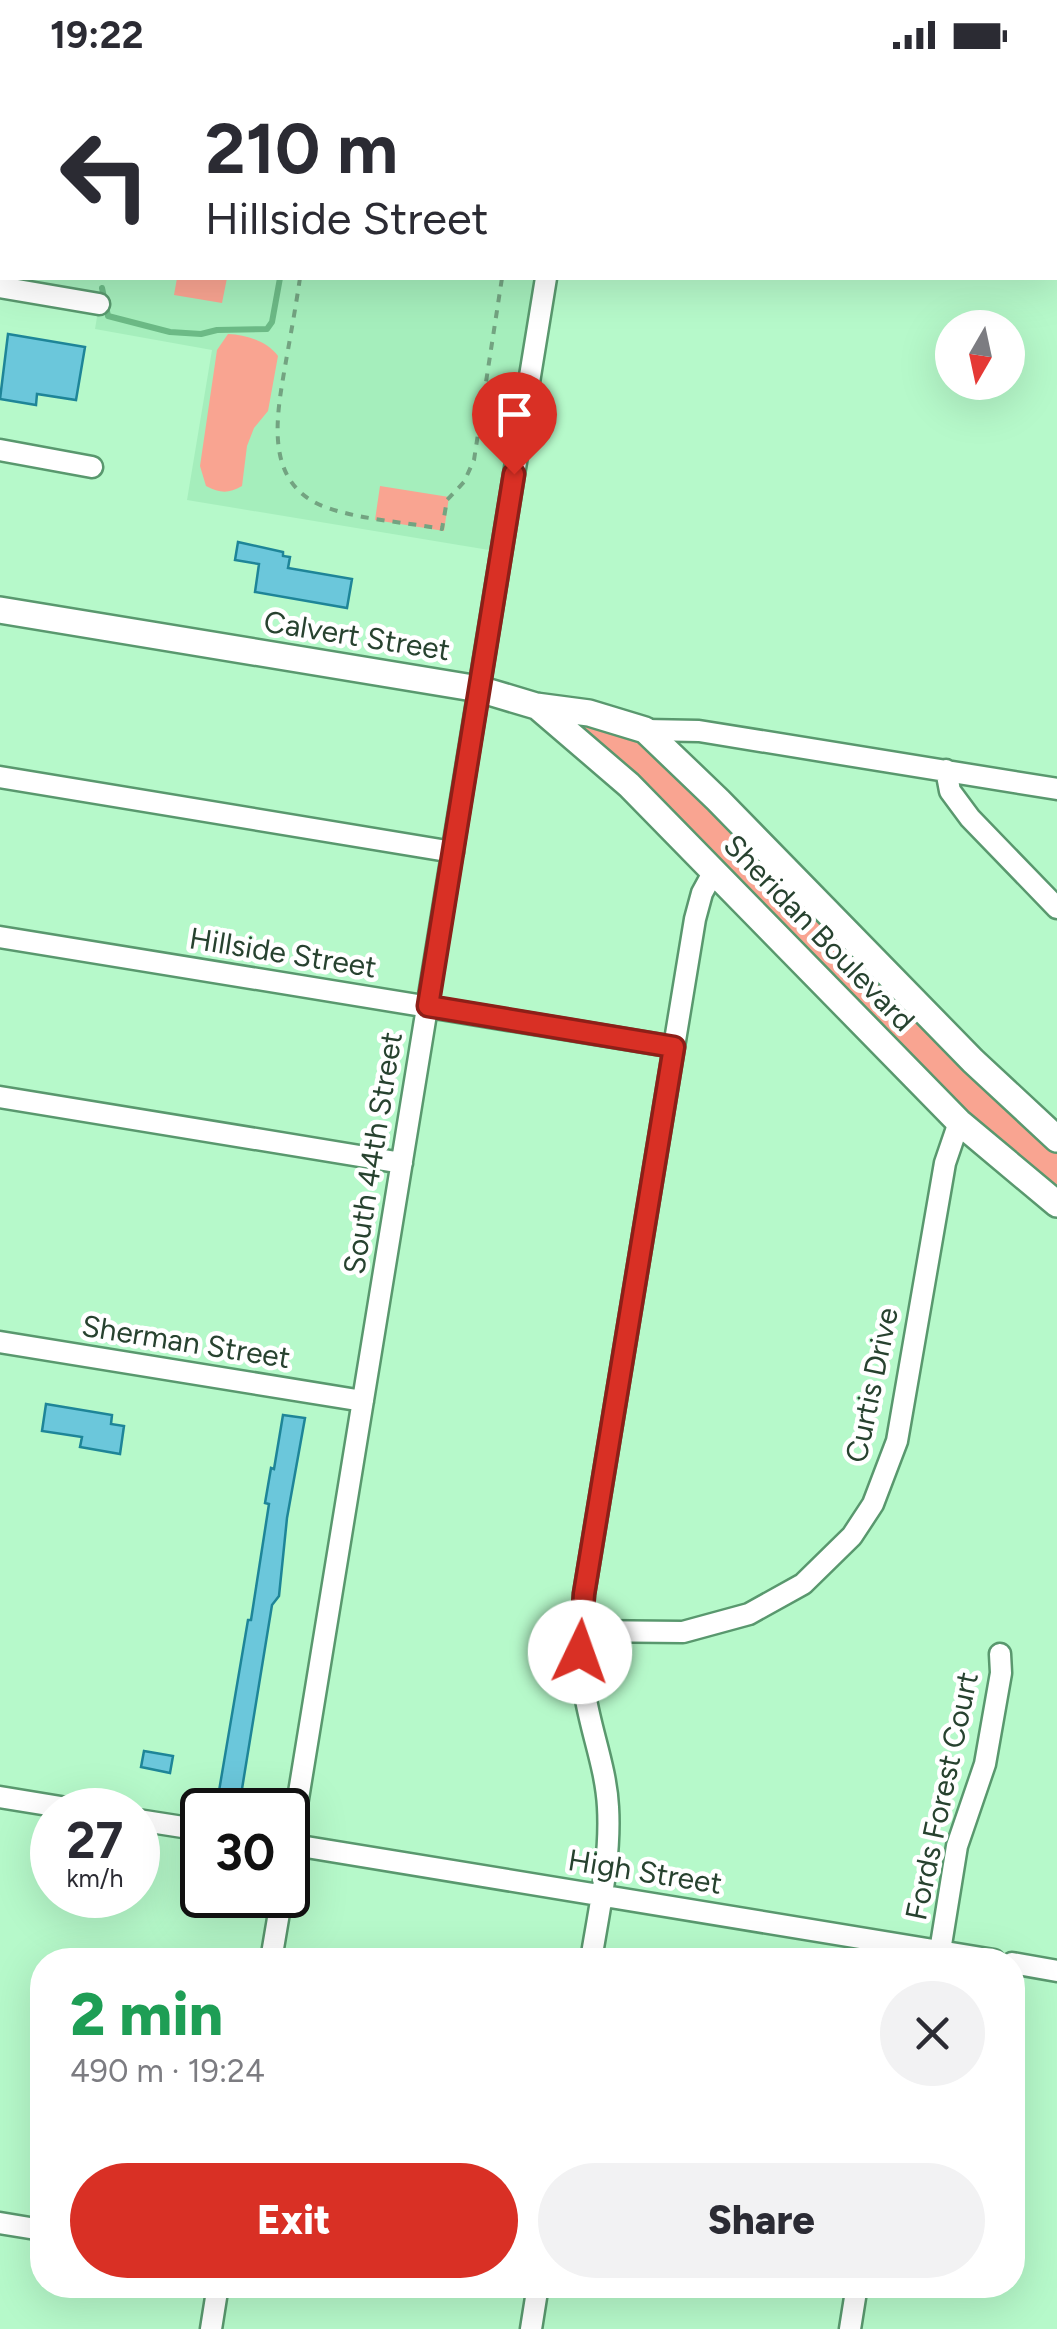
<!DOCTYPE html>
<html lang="en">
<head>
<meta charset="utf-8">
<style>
	:root { --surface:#fff; --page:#f2f2f3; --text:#2b2b33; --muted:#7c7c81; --accent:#d93025 }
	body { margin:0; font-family:Figtree,sans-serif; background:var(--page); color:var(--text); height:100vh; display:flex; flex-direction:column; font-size:38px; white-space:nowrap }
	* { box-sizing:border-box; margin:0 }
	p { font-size:32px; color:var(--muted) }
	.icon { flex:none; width:55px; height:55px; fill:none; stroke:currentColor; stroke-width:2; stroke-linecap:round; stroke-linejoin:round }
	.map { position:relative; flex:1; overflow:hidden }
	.sheet { position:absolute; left:30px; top:1878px; width:995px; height:350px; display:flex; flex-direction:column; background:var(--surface); border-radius:40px; box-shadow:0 10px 40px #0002 }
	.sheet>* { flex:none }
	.hud { position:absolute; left:0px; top:0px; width:1058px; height:210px; box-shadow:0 10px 40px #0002; background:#fff; color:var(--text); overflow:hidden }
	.needle { width:65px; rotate:189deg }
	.tools { position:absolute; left:935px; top:240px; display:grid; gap:20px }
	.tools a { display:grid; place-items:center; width:90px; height:90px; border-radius:50%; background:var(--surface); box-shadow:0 10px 40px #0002; font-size:50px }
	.speed { position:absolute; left:30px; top:1718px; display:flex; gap:20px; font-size:50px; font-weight:700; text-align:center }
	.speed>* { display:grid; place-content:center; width:130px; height:130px; border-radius:50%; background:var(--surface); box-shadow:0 10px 40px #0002; line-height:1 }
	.speed small { font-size:25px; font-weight:400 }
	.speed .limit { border:5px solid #111; border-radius:15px; background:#fff; color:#111 }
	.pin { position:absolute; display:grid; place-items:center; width:85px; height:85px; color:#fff; margin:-102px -42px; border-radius:50% 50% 50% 0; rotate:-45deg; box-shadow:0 0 10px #0007 }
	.pin .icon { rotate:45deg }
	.me { position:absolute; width:110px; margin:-55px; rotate:3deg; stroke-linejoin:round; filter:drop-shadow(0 0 8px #0008) }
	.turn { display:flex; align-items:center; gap:35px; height:210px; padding:0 40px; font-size:45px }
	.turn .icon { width:130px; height:130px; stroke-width:2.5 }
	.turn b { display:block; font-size:70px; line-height:85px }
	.round { display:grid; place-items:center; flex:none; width:105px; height:105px; border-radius:52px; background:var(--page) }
	.overview { display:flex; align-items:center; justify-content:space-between; height:170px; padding:0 40px }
	h1 { font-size:60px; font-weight:800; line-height:75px; color:#1e9e55 }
	.primary-button { display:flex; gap:20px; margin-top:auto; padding:20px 40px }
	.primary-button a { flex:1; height:115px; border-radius:60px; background:var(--accent); color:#fff; font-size:40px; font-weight:800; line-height:115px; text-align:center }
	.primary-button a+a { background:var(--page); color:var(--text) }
	.status { display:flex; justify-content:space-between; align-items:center; height:70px; padding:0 50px; background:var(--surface); direction:ltr }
	.status svg { height:28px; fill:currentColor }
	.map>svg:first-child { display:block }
	.built { fill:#a5eebc }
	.green { fill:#f9a491 }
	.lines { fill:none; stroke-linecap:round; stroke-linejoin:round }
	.stream { stroke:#6cba86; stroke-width:6 }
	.building { fill:#6bc7db; stroke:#1e8598; stroke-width:2.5 }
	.minor-casing { stroke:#59986e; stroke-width:25 }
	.major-casing { stroke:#59986e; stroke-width:30 }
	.path { stroke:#73a381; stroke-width:4; stroke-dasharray:8 8; stroke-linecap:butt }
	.minor { stroke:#fff; stroke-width:20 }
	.major { stroke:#fff; stroke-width:25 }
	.route-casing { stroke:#8d1f18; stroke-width:25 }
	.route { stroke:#d93025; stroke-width:18 }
	.labels { text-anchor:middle; stroke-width:9; stroke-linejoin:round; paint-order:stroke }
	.street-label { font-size:30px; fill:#27422f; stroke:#fff }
</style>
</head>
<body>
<div class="status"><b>19:22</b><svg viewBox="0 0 49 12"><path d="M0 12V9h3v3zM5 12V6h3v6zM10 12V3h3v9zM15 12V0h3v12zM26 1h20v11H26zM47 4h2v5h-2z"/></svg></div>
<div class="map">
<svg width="1057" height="2259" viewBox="0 0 1057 2259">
	<rect width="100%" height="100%" fill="#b6f9ca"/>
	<path class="built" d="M0,0h361l-359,2v206h544l-45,274 -314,-52 25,-150 -117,-21 4,-24 -99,-18z"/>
	<path class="green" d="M177,208h50l-5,25 -48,-8z
		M228,264c19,1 39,7 50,22l-10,55 -14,17 -7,18 -5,40c-14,8 -22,7 -36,0l-6,-20 17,-116z
		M380,416l69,11 -5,34 -69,-11z
		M536,636l85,16 436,417v65z"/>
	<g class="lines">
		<path class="stream" d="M102,218l6,28 62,16 31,2 16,-4 50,-1 5,-7 8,-44"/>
	</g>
	<path class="building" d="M8,264l77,13 -9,53 -39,-6 -1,11 -36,-6z
		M238,472l45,10v4l7,1 -2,11 64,11 -5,29 -92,-16 4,-28 -24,-4z
		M46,1334l66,11 -1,9 13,2 -4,28 -40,-7 2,-10 -40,-6z
		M283,1345l22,3 -18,100 -8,78 -7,9 -31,190 -22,-4 29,-171h3l18,-116 -4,-1 6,-35 3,1z
		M144,1681l29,5 -3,17 -29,-6z"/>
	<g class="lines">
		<defs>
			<path id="minor" d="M602,0l14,2
				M579,2l1,-2
				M0,217l99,17
				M0,380l92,17
				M645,660l54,1 358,58
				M946,700l4,21 20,27 87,90
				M0,707l453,75
				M0,867l674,110
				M0,1027l402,66
				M0,1272l363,59
				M580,1561l103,1 66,-18 54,-30 49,-48 21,-32 24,-63 48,-278 14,-41
				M0,1727l79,13
				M138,1750l64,10
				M288,1774l706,116
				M288,1790l258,-1582
				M940,1881l17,-105 28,-82 16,-91 -1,-19
				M271,1890l11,-65
				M591,1890c8,-50 20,-102 17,-153 -2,-39 -17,-75 -23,-113 -6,-33 -4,-66 -1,-100l111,-675 7,-26 12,-22
				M1012,1893l45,8
				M0,2153l42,7
				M211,2259l7,-44
				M531,2259l7,-44
				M850,2259l7,-44"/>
			<path id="major" d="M0,540l479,79 57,17 53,7 56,17 73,70 255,261 84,78
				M537,636l92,79 330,337 98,82"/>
		</defs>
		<use href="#minor" class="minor-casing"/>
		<use href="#major" class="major-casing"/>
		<path class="path" d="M300,208c-4,27 -9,55 -14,83 -9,53 -25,124 42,147 35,12 77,14 114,21l5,-29 17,-18 10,-22 28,-182"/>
		<use href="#minor" class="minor"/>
		<use href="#major" class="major"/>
	</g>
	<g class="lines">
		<defs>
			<path id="route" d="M514,404l-86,532 246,41 -90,547 -4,58"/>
		</defs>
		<use href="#route" class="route-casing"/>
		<use href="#route" class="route"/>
	</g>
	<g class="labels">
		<g class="street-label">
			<text transform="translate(357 566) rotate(9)" y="10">Calvert Street</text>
			<text transform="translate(819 863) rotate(46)" y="10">Sheridan Boulevard</text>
			<text transform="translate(283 883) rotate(9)" y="10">Hillside Street</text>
			<text transform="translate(373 1083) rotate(-81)" y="10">South 44th Street</text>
			<text transform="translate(186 1272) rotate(9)" y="10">Sherman Street</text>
			<text transform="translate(872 1315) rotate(-78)" y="10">Curtis Drive</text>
			<text transform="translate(942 1726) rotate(-78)" y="10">Fords Forest Court</text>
			<text transform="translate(645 1802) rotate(9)" y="10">High Street</text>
		</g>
	</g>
</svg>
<div class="tools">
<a><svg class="needle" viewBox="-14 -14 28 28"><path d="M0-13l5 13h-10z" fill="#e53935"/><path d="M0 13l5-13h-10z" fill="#7c7c81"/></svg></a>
</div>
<div class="speed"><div>27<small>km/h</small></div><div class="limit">30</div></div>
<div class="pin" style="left:514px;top:404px;background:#d93025"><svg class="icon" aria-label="arrive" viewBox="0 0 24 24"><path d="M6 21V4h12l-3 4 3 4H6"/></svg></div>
<svg class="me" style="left:580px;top:1582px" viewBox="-20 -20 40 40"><circle r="19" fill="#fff"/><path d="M0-13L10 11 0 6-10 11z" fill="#d93025"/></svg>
<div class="hud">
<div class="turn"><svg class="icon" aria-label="left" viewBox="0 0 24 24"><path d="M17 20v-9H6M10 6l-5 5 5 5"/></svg><div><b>210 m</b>Hillside Street</div></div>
</div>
<section class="sheet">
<div class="overview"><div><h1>2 min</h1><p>490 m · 19:24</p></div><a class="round"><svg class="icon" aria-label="close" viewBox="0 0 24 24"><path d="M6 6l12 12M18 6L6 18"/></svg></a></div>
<div class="primary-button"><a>Exit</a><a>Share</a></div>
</section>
</div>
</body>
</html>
